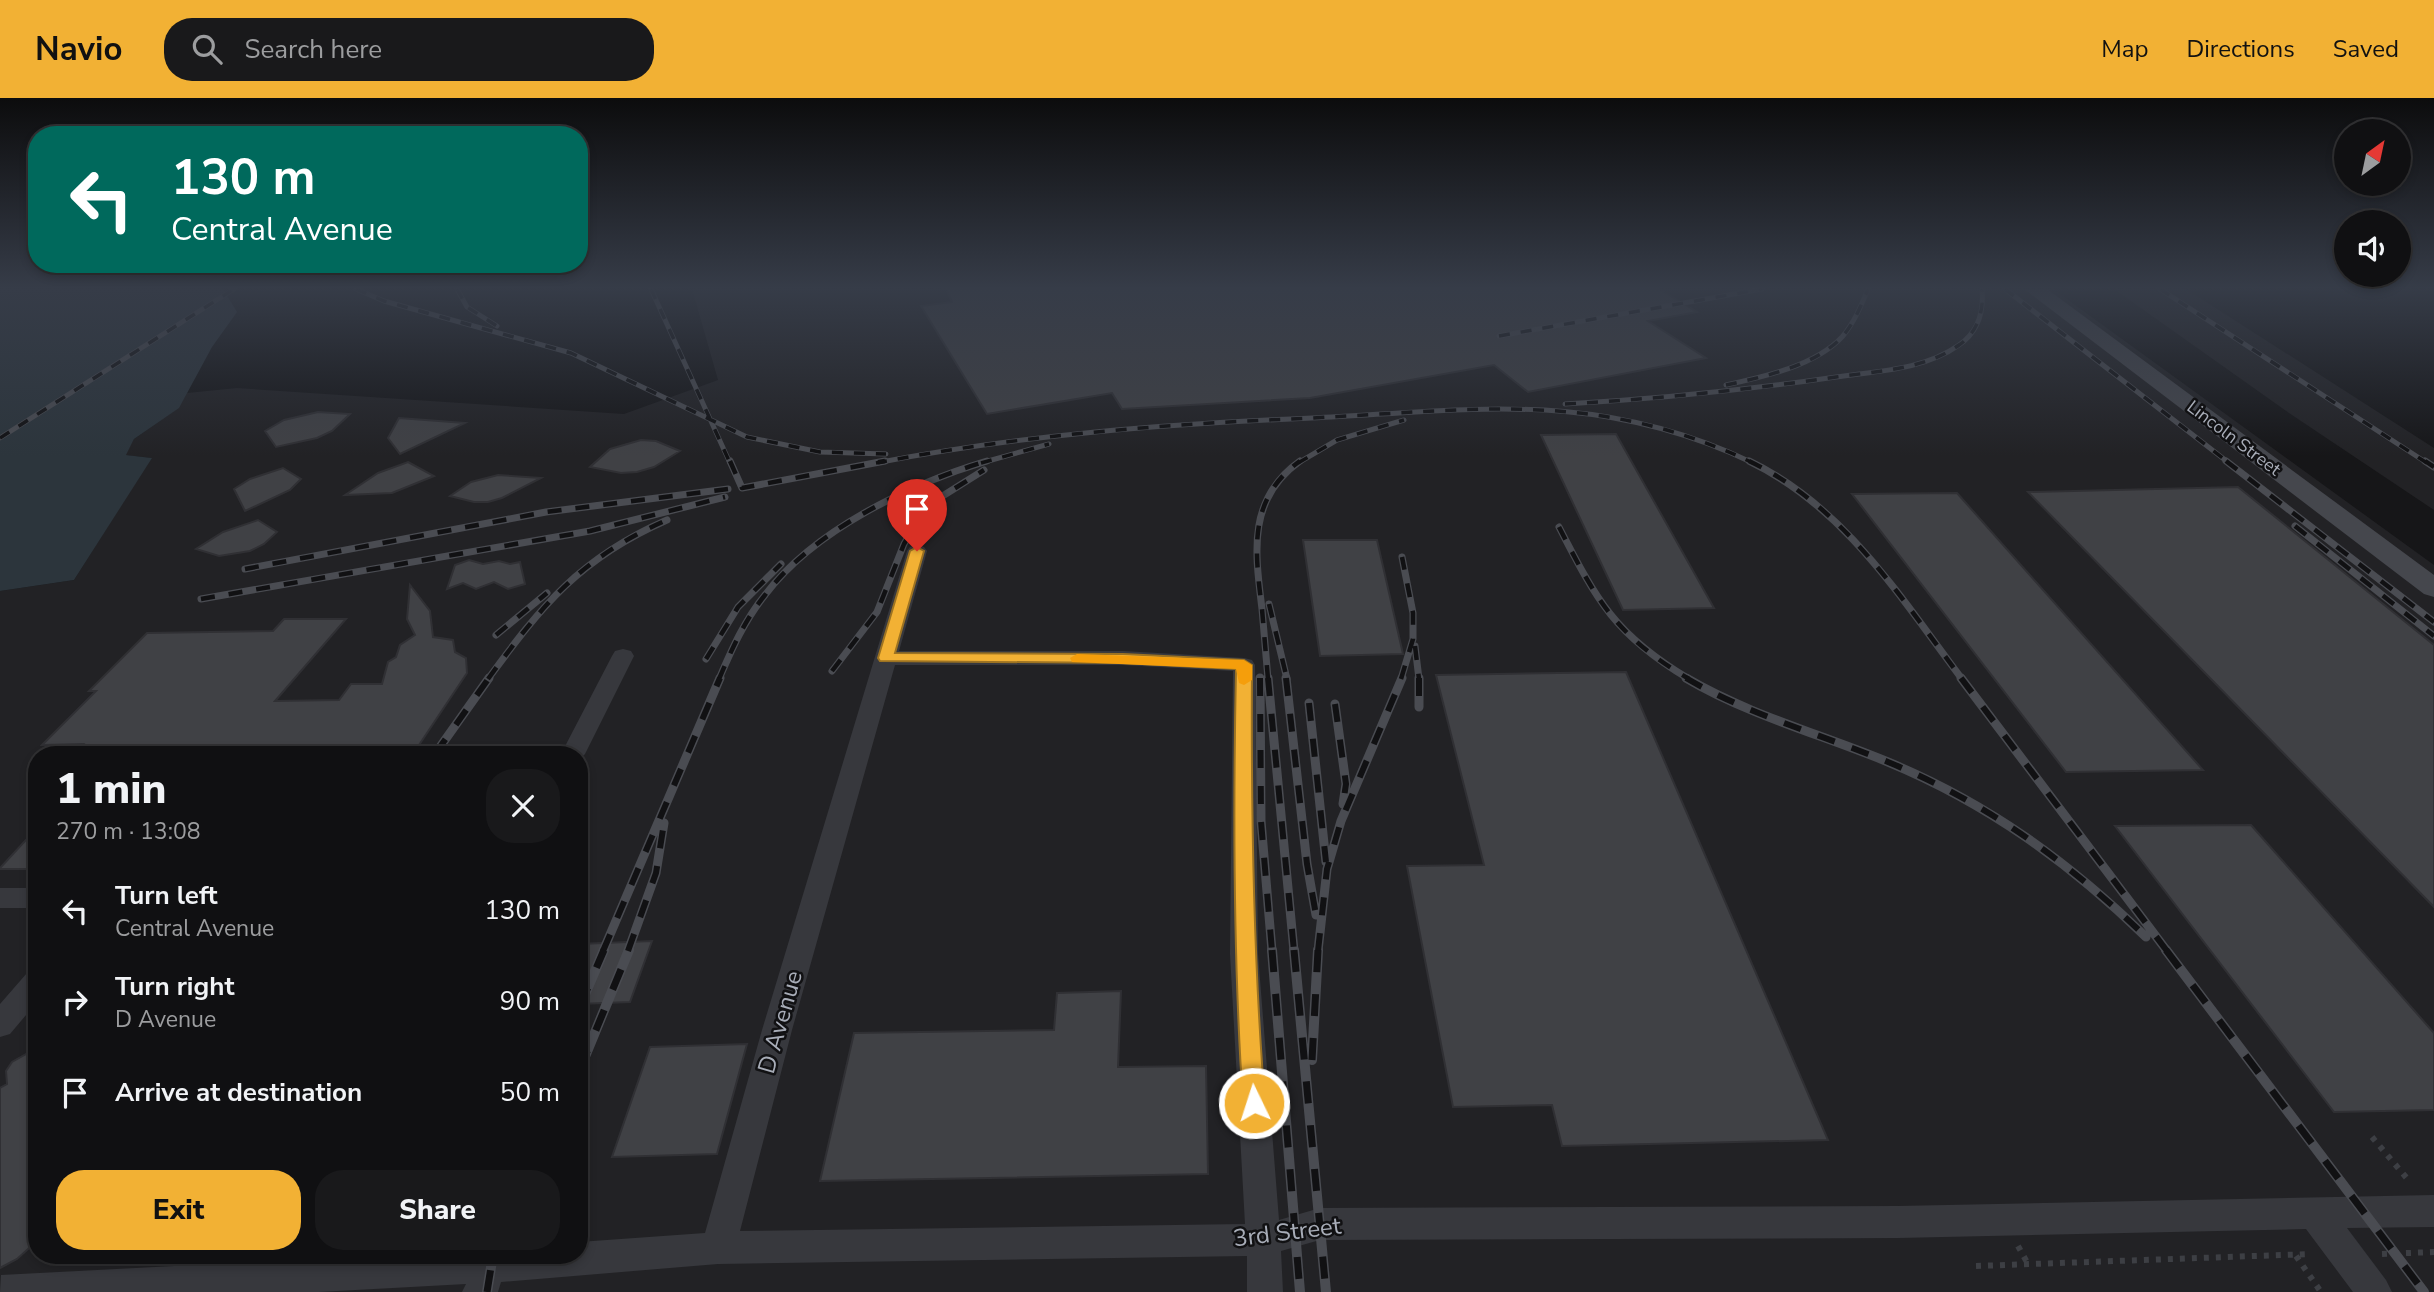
<!DOCTYPE html>
<html lang="en">
<head>
<meta charset="utf-8">
<style>
	:root { --surface:#101012; --page:#19191b; --text:#f1f3f6; --muted:#9c9d9f; --line:#303032; --accent:#f2b134 }
	body { margin:0; font-family:"Nunito Sans",sans-serif; background:var(--page); color:var(--text); height:100vh; display:flex; flex-direction:column; font-size:26px; white-space:nowrap }
	* { box-sizing:border-box; margin:0 }
	p { font-size:23px; color:var(--muted) }
	.icon { flex:none; width:38px; height:38px; fill:none; stroke:currentColor; stroke-width:2; stroke-linecap:round; stroke-linejoin:round }
	.map { position:relative; flex:1; overflow:hidden }
	.panel { position:absolute; left:28px; top:648px; width:560px; height:518px; display:flex; flex-direction:column; background:var(--surface); border-radius:28px; box-shadow:0 4px 10px #0003,0 0 0 2px var(--line) }
	.panel>* { flex:none }
	.guide { position:absolute; left:28px; top:28px; width:560px; height:147px; border-radius:28px; box-shadow:0 4px 10px #0003,0 0 0 2px var(--line); background:#00695c; color:#fff; overflow:hidden }
	.needle { width:46px; rotate:33deg }
	.buttons { position:absolute; left:2334px; top:21px; display:grid; gap:14px }
	.buttons a { display:grid; place-items:center; width:77px; height:77px; border-radius:50%; background:var(--surface); box-shadow:0 4px 10px #0003,0 0 0 2px var(--line); font-size:35px }
	.pin { position:absolute; display:grid; place-items:center; width:60px; height:60px; color:#fff; margin:-72px -30px; border-radius:50% 50% 50% 0; rotate:-45deg; box-shadow:0 0 7px #0007 }
	.pin .icon { rotate:45deg }
	.me { position:absolute; width:77px; margin:-38px; rotate:356deg; stroke-linejoin:round; filter:drop-shadow(0 0 5px #0008) }
	.turn { display:flex; align-items:center; gap:24px; height:147px; padding:0 28px; font-size:32px }
	.turn .icon { width:91px; height:91px; stroke-width:2.5 }
	.turn b { display:block; font-size:49px; line-height:60px }
	.round { display:grid; place-items:center; flex:none; width:74px; height:74px; border-radius:28px; background:var(--page) }
	.summary { display:flex; align-items:center; justify-content:space-between; height:119px; padding:0 28px }
	h1 { font-size:42px; font-weight:800; line-height:52px }
	.primary-button { display:flex; gap:14px; margin-top:auto; padding:14px 28px }
	.primary-button a { flex:1; height:80px; border-radius:28px; background:var(--accent); color:#111; font-size:28px; font-weight:800; line-height:80px; text-align:center }
	.primary-button a+a { background:var(--page); color:var(--text) }
	ul { padding:0; list-style:none }
	li { display:flex; align-items:center; gap:21px; height:91px; padding:0 28px }
	li div { flex:1 }
	li b { display:block; font-size:26px }
	li em { font-style:normal }
	header { display:flex; align-items:center; gap:42px; box-sizing:border-box; height:98px; padding:0 35px; background:var(--accent); color:#111 }
	header strong { font-size:33px }
	nav { display:flex; gap:38px; margin-inline-start:auto; font-size:24px }
	.search { width:490px; height:63px; background:var(--page); display:flex; align-items:center; gap:18px; box-sizing:border-box; padding:0 24px; border-radius:28px; color:var(--muted); font-size:26px }
	.map>svg:first-child { display:block }
	.built { fill:#222225; fill-rule:evenodd }
	.water { fill:#2c353c }
	.building { fill:#404145; stroke:#303034; stroke-width:2 }
	.lines { fill:none; stroke-linecap:round; stroke-linejoin:round }
	.path { stroke:#3d3f44; stroke-width:6; stroke-dasharray:5 7; stroke-linecap:butt }
	.minor { fill:#37383d; fill-rule:evenodd }
	.secondary { fill:#45474d; fill-rule:evenodd }
	.rail-far3-casing { stroke:#4a4c52; stroke-width:5 }
	.rail-far2-casing { stroke:#4a4c52; stroke-width:7 }
	.rail-far1-casing { stroke:#4a4c52; stroke-width:9 }
	.rail-casing { stroke:#4a4c52; stroke-width:10 }
	.rail-far3 { stroke:#111113; stroke-width:3.5; stroke-dasharray:11; stroke-linecap:butt }
	.rail-far2 { stroke:#111113; stroke-width:4.5; stroke-dasharray:14; stroke-linecap:butt }
	.rail-far1 { stroke:#111113; stroke-width:6; stroke-dasharray:18; stroke-linecap:butt }
	.rail { stroke:#111113; stroke-width:7; stroke-dasharray:22; stroke-linecap:butt }
	.route { fill:#f2b134; stroke:#9d7322; stroke-width:2 }
	.slow { fill:#f59e0b }
	.labels { text-anchor:middle; stroke-width:5; stroke-linejoin:round; paint-order:stroke }
	.far-street-label { font-size:18px; fill:#a8adb8; stroke:#111113 }
	.near-street-label { font-size:24px; fill:#a8adb8; stroke:#111113 }
</style>
</head>
<body>
<header>
<strong>Navio</strong>
<div class="search"><svg class="icon" aria-label="search" viewBox="0 0 24 24"><circle cx="10" cy="10" r="6"/><path d="M15 15l6 6"/></svg>Search here</div>
<nav><a>Map</a><a>Directions</a><a>Saved</a></nav>
</header>
<div class="map">
<svg width="2434" height="1194" viewBox="0 0 2434 1194">
	<rect width="100%" height="100%" fill="#161618"/>
	<path class="built" d="M692,191h1361l381,276v727h-2434v-701l74,-11 77,-122 -26,-3 9,-16 44,-31 9,-15 50,-5 387,26 94,-34zM37,656h542v501h-542z
		M2114,191h72l248,159v62l-145,-97z"/>
	<path class="water" d="M0,191h223l14,23 -25,35 -33,61 -45,31 -8,16 26,3 -78,122 -74,11z"/>
	<path class="building" d="M946,191h713l38,23 -49,9 58,37 -178,34 -34,-27 -184,33 -188,11 -10,-16 -125,21 -66,-108 31,-4z
		M318,314l32,2 -18,17 -15,7 -41,9 -11,-16 19,-11z
		M399,320l66,5 -65,31 -12,-16z
		M1616,336l98,174 -91,2 -82,-175z
		M641,342l15,1 24,10 -26,16 -17,5 -16,1 -31,-6 20,-18z
		M408,364l26,14 -42,17 -47,2 33,-22z
		M283,370l18,11 -11,11 -45,21 -11,-22 16,-10z
		M498,377l43,3 -39,20 -14,4h-14l-24,-6 21,-14z
		M2238,389l196,158v262l-406,-415z
		M1957,395l246,277 -137,2 -214,-278z
		M258,422l19,12 -13,12 -14,7 -31,5 -23,-7 27,-17z
		M1303,442h74l26,114 -83,2z
		M469,462l14,4 16,-3 11,3 10,-2 5,22 -17,5 -14,-7 -18,7 -13,-6 -16,6 8,-24z
		M410,487l20,26 3,26 20,3 2,12 11,6 1,15 -54,81h-340l10,-10 -41,1 54,-54h-7l58,-58 126,-2 11,-12h62l-71,82 64,-1 12,-16h31l6,-22 8,-5 4,-12 15,-10 -8,-16z
		M1626,574l202,468 -266,6 -10,-41 -99,2 -46,-241 77,-1 -48,-190z
		M2251,727l183,208v77l-100,2 -219,-286z
		M37,730v41h-37v-1z
		M652,843l-22,61 -51,2v-60z
		M1121,893l-3,76 88,-1 2,108 -388,7 34,-148 200,-3 3,-37z
		M747,946l-30,110 -105,3 38,-110z
		M37,950v193l-20,18 -17,9v-180l7,-4 -1,-13 6,-9z"/>
	<g class="lines">
		<path class="path" d="M2372,1039l38,45
			M2018,1148l10,18
			M2382,1156l52,-2
			M2296,1158l25,36
			M1976,1168l335,-12"/>
		<path class="minor" d="M917,447l7,2 3,4 -28,100h224l121,7 8,2 3,5 3,289 21,266 41,-12 578,-2 536,-11v32l-87,1 39,52 6,12h-39l-47,-63 -408,9 -578,2 -39,11 2,41h-36v-36l-529,8 -217,18 -3,10h-36l4,-8 -147,8h-319l1,-17 384,-20h194v-13l126,-9 57,-203 145,-479 3,-4zM895,567h228l110,6 -3,283 15,270 -505,7 52,-201z
			M623,551l8,2 3,5 -49,98 -6,6v-6h-18l51,-98 3,-5z
			M0,790h37v20h-37z
			M37,872v32l-27,32 -10,3v-33l27,-31z"/>
		<path class="secondary" d="M2024,191h23l387,286v22l-10,-3z"/>
		<defs>
			<path id="rail-far3" d="M356,191l28,12 187,52 176,84 73,15 66,2
				M457,191l10,18 30,19
				M651,191l79,174
				M2005,191l224,174
				M2160,191l267,174
				M1499,238l263,-47
				M1726,287c37,-8 89,-19 116,-48 12,-14 19,-31 26,-48
				M1565,306c91,-5 181,-14 271,-27 41,-6 88,-7 123,-32 19,-13 25,-34 23,-56
				M0,340l234,-149
				M876,365c144,-28 289,-39 436,-45 162,-8 287,-29 441,45
				M981,365l68,-19
				M1298,365l39,-23 67,-20"/>
			<path id="rail-far2" d="M730,363l12,27 143,-27
				M1749,363c96,46 151,136 213,218
				M2226,363l208,161
				M2425,363l9,6
				M2295,428l139,110
				M1559,429c38,74 56,108 130,152
				M245,471l301,-57 182,-23
				M201,501l389,-68 135,-34
				M1269,506l18,75
				M496,537l51,-42
				M1415,548l4,33
				M706,561l32,-52 43,-43
				M832,573l45,-59 27,-68 11,-19 26,-28 43,-27
				M488,581c54,-74 92,-121 179,-159
				M719,581c13,-30 25,-58 46,-84 49,-65 145,-111 222,-134
				M1268,581c-2,-23 -4,-47 -6,-70 -7,-57 -15,-110 38,-148
				M1401,581l12,-40v-26l-11,-56"/>
			<path id="rail-far1" d="M1260,580l1,143 11,130
				M1268,580l26,273
				M1286,580l21,186 9,51
				M1419,580v29
				M1686,580c63,37 134,56 202,84 99,41 181,100 258,175
				M1961,580l206,273
				M1309,605l17,159
				M1335,606l11,80 -3,20
				M435,656l54,-76
				M603,853l117,-273
				M628,853l28,-78 8,-50
				M1318,853l9,-82 14,-48 61,-143"/>
			<path id="rail" d="M1272,852l28,342
				M1294,852l32,342
				M2166,852l258,342
				M579,910l25,-58
				M1312,962l6,-110
				M579,973l50,-121
				M487,1194l6,-37"/>
		</defs>
		<use href="#rail-far3" class="rail-far3-casing"/>
		<use href="#rail-far2" class="rail-far2-casing"/>
		<use href="#rail-far1" class="rail-far1-casing"/>
		<use href="#rail" class="rail-casing"/>
		<use href="#rail-far3" class="rail-far3"/>
		<use href="#rail-far2" class="rail-far2"/>
		<use href="#rail-far1" class="rail-far1"/>
		<use href="#rail" class="rail"/>
	</g>
	<linearGradient id="sky" x2="0" y2="1"><stop stop-color="#0c0c0d"/><stop offset="0.53" stop-color="#363c48"/><stop offset="1" stop-color="#363c48" stop-opacity="0"/></linearGradient>
	<rect width="2434" height="358" fill="url(#sky)"/>
	<path class="route" d="M917,449l7,4 -29,102 228,1 121,6 8,5c-1,146 1,292 13,438l-3,7 -8,3 -8,-3 -3,-7c-10,-145 -10,-289 -7,-434l-113,-6 -243,-2 -2,-3 32,-107z"/>
	<path class="slow" d="M1077,556l167,6 8,5v15l-8,5 -5,-2 -3,-14 -164,-7 -2,-4z"/>
	<g class="labels">
		<g class="far-street-label">
			<text transform="translate(2234 340) rotate(37)" y="6">Lincoln Street</text>
		</g>
		<g class="near-street-label">
			<text transform="translate(780 924) rotate(-74)" y="8">D Avenue</text>
			<text transform="translate(1287 1134) rotate(-7)" y="8">3rd Street</text>
		</g>
	</g>
</svg>
<div class="buttons">
<a><svg class="needle" viewBox="-14 -14 28 28"><path d="M0-13l5 13h-10z" fill="#e53935"/><path d="M0 13l5-13h-10z" fill="#9c9d9f"/></svg></a>
<a><svg class="icon" aria-label="sound" viewBox="0 0 24 24"><path d="M4 9h4l5-4v14l-5-4H4zM17 9q2 3 0 6"/></svg></a>
</div>
<div class="pin" style="left:917px;top:453px;background:#d93025"><svg class="icon" aria-label="arrive" viewBox="0 0 24 24"><path d="M6 21V4h12l-3 4 3 4H6"/></svg></div>
<svg class="me" style="left:1254px;top:1005px" viewBox="-20 -20 40 40"><circle r="17" fill="#f2b134" stroke="#fff" stroke-width="3"/><path d="M0-11L8 9 0 5-8 9z" fill="#fff"/></svg>
<div class="guide">
<div class="turn"><svg class="icon" aria-label="left" viewBox="0 0 24 24"><path d="M17 20v-9H6M10 6l-5 5 5 5"/></svg><div><b>130 m</b>Central Avenue</div></div>
</div>
<section class="panel">
<div class="summary"><div><h1>1 min</h1><p>270 m · 13:08</p></div><a class="round"><svg class="icon" aria-label="close" viewBox="0 0 24 24"><path d="M6 6l12 12M18 6L6 18"/></svg></a></div>
<ul>
<li><svg class="icon" aria-label="left" viewBox="0 0 24 24"><path d="M17 20v-9H6M10 6l-5 5 5 5"/></svg><div><b>Turn left</b><p>Central Avenue</p></div><em>130 m</em></li>
<li><svg class="icon" aria-label="right" viewBox="0 0 24 24"><path d="M7 20v-9h11M14 6l5 5-5 5"/></svg><div><b>Turn right</b><p>D Avenue</p></div><em>90 m</em></li>
<li><svg class="icon" aria-label="arrive" viewBox="0 0 24 24"><path d="M6 21V4h12l-3 4 3 4H6"/></svg><div><b>Arrive at destination</b></div><em>50 m</em></li>
</ul>
<div class="primary-button"><a>Exit</a><a>Share</a></div>
</section>
</div>
</body>
</html>
